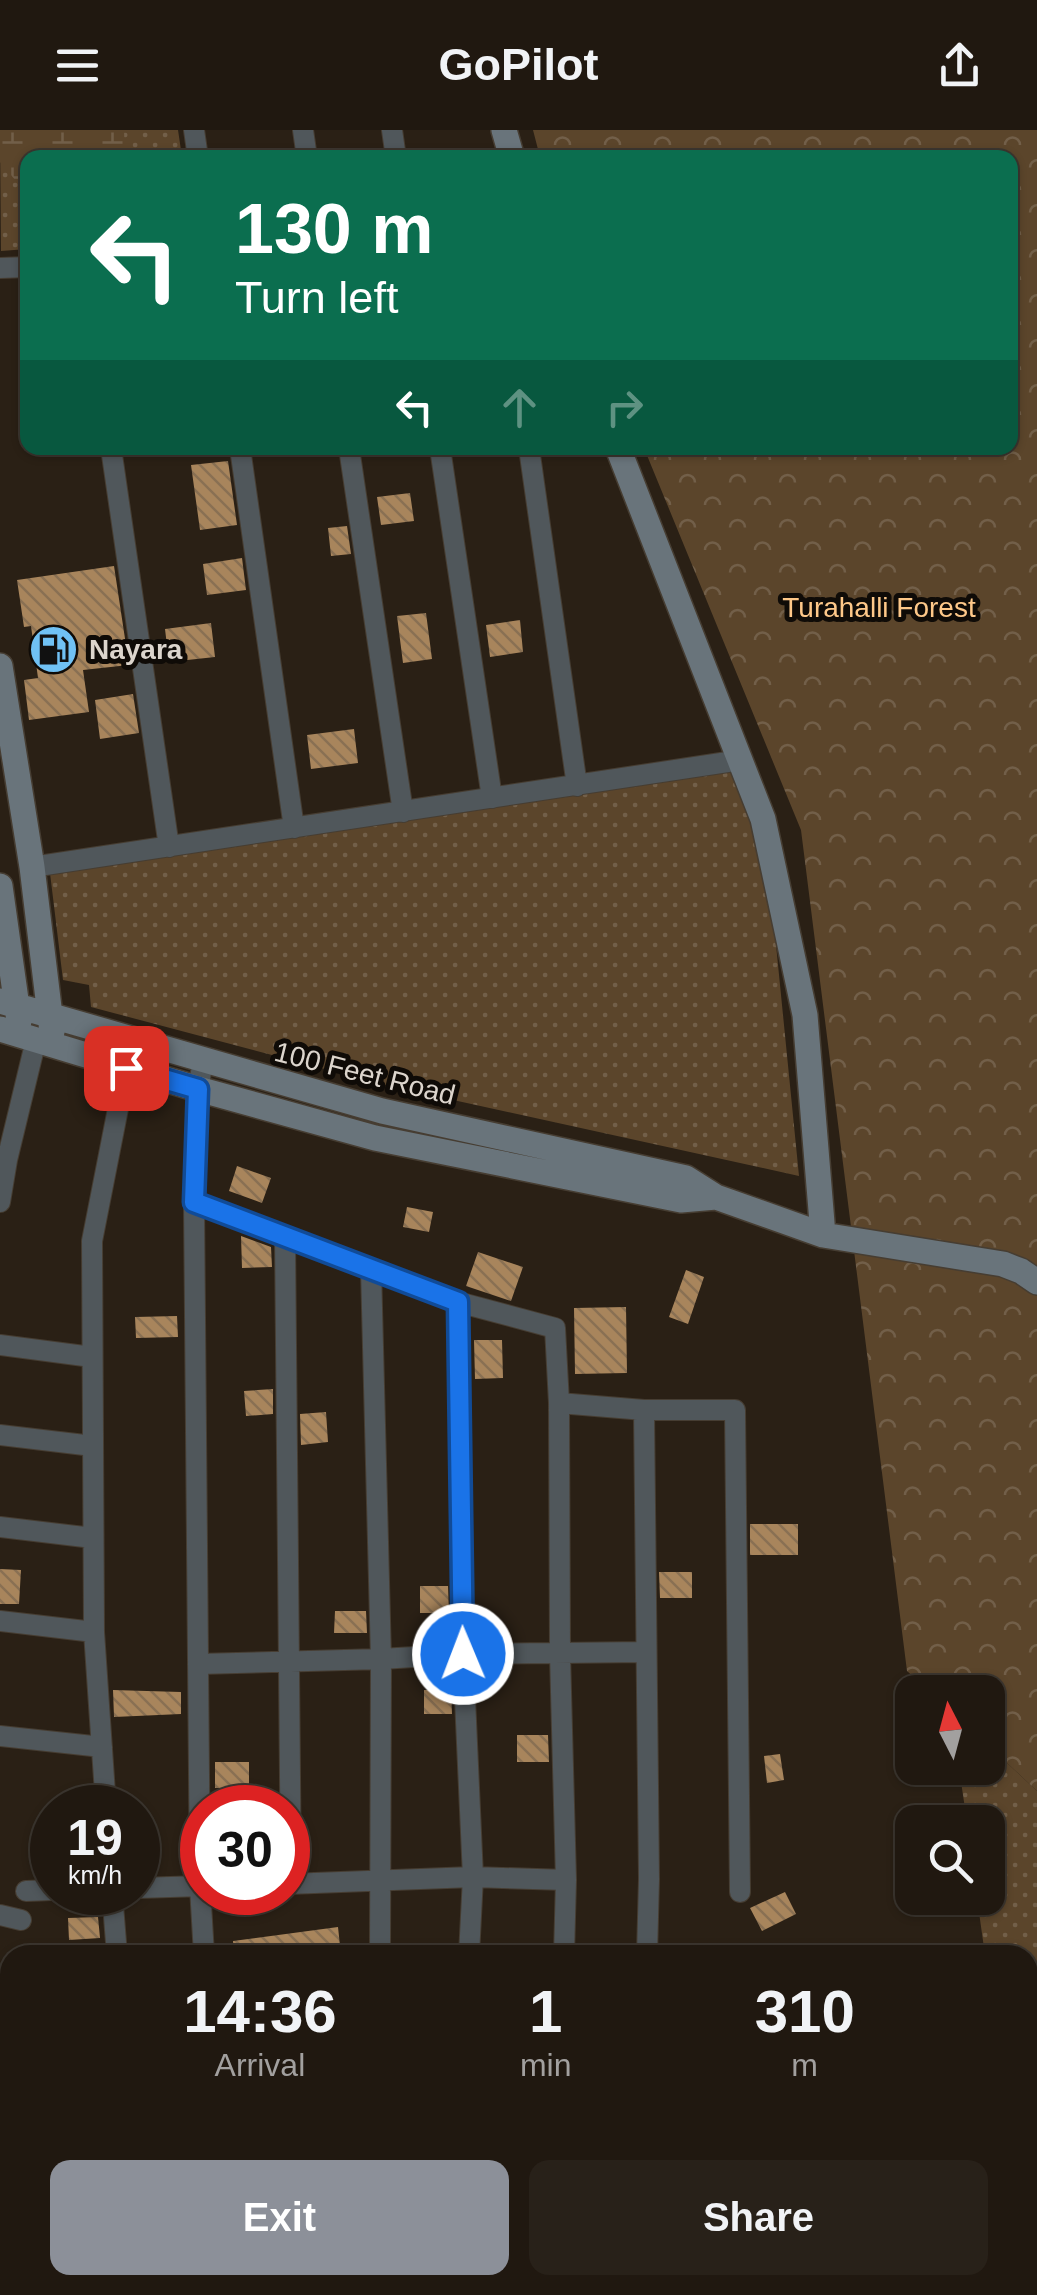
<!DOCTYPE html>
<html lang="en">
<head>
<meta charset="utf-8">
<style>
	:root { --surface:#201810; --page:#282119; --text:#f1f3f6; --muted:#a2a09f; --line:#3d3730; --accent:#8c9099 }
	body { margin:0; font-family:Arial,sans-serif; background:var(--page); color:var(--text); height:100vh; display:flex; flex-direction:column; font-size:38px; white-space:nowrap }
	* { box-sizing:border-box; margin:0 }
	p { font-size:32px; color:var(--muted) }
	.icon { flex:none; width:55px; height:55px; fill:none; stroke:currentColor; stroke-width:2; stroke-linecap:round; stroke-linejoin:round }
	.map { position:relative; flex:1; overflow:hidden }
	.sheet { position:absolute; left:0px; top:1815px; width:1038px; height:350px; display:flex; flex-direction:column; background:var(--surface); border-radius:30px 30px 0 0; box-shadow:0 2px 8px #0004,0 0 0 2px var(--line) }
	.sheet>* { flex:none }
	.banner { position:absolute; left:20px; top:20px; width:998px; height:305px; border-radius:20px; box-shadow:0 2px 8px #0004,0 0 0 2px var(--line); background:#0b6e4f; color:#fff; overflow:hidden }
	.needle { width:65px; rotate:354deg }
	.fabs { position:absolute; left:895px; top:1545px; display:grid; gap:20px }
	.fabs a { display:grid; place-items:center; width:110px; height:110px; border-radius:20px; background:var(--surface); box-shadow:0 2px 8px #0004,0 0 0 2px var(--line); font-size:50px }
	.speed { position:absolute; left:30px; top:1655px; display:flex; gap:20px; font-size:50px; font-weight:700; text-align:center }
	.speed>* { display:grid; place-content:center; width:130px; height:130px; border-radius:50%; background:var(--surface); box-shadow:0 2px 8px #0004,0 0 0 2px var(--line); line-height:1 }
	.speed small { font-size:25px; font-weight:400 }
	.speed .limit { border:15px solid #d22; background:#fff; color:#111 }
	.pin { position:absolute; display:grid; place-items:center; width:85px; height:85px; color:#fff; margin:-42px; border-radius:20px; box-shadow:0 5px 15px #0006 }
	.me { position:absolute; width:110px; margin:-55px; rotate:359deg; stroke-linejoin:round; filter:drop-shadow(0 0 8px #0008) }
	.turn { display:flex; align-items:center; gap:35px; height:210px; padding:0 50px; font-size:45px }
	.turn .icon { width:130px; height:130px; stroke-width:2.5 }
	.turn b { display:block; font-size:70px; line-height:85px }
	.lanes { display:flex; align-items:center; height:95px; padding:0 50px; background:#0003; justify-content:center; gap:50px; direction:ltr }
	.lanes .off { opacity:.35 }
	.eta { display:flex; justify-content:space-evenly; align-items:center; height:170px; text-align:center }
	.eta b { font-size:60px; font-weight:800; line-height:70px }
	.cta { display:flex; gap:20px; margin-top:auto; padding:20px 50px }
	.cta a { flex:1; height:115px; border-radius:20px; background:var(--accent); color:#fff; font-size:40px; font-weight:800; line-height:115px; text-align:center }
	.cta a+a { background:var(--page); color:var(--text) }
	header { display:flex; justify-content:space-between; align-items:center; height:130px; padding:0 50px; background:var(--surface); font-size:45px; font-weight:800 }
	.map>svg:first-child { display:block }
	.grass { fill:url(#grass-dots) }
	.forest { fill:url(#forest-crowns) }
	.wetland { fill:url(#wetland-marsh) }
	.building { fill:url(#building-back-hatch) }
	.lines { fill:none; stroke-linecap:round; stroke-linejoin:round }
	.street-casing { stroke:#463d32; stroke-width:22 }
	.secondary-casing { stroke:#463d32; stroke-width:28 }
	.street { stroke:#50575b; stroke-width:20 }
	.secondary { stroke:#69747b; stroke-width:25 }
	.route-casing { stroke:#114b97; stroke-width:25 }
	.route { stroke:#1a73e8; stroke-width:18 }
	.labels { text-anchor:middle; stroke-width:10; stroke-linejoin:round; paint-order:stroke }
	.park-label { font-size:28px; fill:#fec889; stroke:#0f0b07 }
	.poi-label { font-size:28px; font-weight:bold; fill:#dcd5cd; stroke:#0f0b07; text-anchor:start }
	.street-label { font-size:28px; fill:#dcd5cd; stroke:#0f0b07 }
</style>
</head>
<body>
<header><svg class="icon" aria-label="menu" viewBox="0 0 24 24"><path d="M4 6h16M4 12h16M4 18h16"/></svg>GoPilot<svg class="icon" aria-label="share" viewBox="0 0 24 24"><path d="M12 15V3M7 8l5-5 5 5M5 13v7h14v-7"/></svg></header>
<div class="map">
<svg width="1037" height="2165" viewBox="0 0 1037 2165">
	<defs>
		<pattern id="grass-dots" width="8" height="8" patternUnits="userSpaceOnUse" patternTransform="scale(2.5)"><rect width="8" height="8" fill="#5b452b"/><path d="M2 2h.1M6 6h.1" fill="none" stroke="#725f49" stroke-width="1.8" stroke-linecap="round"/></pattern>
		<pattern id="forest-crowns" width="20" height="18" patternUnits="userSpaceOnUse" patternTransform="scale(2.5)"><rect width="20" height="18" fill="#5b452b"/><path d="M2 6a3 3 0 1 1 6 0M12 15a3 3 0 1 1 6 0" fill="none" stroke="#725f49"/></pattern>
		<pattern id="wetland-marsh" width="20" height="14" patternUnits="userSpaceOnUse" patternTransform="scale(2.5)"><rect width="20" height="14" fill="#5b452b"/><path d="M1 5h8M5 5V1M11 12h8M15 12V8" fill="none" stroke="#725f49"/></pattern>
		<pattern id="building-back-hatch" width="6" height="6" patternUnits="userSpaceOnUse" patternTransform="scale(2.5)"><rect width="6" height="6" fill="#a8855c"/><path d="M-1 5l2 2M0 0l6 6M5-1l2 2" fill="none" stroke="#897053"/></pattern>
	</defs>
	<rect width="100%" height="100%" fill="#2a2015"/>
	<path class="grass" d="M0,0h178l4,27 -154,1 -1,91 -26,2z
		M739,640l26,64 34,342 -414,-91 -294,-78 -2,-22 -26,-5 -13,-107z
		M988,1615l49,46v268l-9,1v-105h-43l-8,-57h11v-76h-21l-8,-54h29z"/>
	<path class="forest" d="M533,0h504v1661l-49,-46v-53h-58l-23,-21 -106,-841 -157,-382h366v-290l-470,-1z"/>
	<path class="wetland" d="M0,0h124l1,27 -97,1 -1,36 -27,-32z"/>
	<path class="building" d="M228,331l9,64 -37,5 -9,-65z
		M410,363l4,28 -33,4 -4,-28z
		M347,396l4,28 -20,2 -3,-28z
		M242,428l4,32 -39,5 -4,-31z
		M114,436l15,99 -46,5 6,42 -60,8 -5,-40 14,-2 -7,-52 -7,1 -7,-47z
		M426,483l6,46 -29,4 -6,-47z
		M520,490l3,32 -33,5 -4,-32z
		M211,493l4,34 -46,5 -4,-33z
		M133,564l6,39 -39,6 -5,-39z
		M354,599l4,34 -47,6 -4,-34z
		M237,1036l34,12 -9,25 -33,-12z
		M407,1077l26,5 -4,20 -26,-5z
		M241,1106l30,11 1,20 -30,1z
		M478,1122l45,15 -12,34 -45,-15z
		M686,1140l18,7 -16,47 -19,-7z
		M626,1177l1,66 -52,1 -1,-66z
		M177,1186l1,21 -42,1 -1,-21z
		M474,1210h28l1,38 -28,1z
		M273,1259v25l-27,2 -2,-25z
		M326,1282l2,30 -27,3 -1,-31z
		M750,1394h48v31h-48z
		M0,1439l21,1 -2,34h-19z
		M659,1442h33v26h-32z
		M420,1456h28l1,27h-29z
		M335,1481h31l1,22h-33z
		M113,1560l68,2v22l-67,3z
		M424,1560h27l1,24h-28z
		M517,1605h31l1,27h-32z
		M780,1624l4,26 -17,3 -3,-27z
		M215,1632h34v26h-34z
		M785,1762l11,22 -34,17 -12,-23z
		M98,1787l2,21 -31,2 -1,-22z
		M338,1797l3,28h-107l-1,-14z"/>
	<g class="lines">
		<defs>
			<path id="street" d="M194,0l4,28
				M303,0l4,28
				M392,0l4,28
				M0,138l28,-1
				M111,318l58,399
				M240,318l54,380
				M349,318l54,364
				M440,318l52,350
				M529,318l48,338
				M32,737l709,-107
				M203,931l-5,28 -4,114 6,684 4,68
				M0,1072l7,-42 29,-120
				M194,1073l264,99 97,26 4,75 85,7h91l5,482
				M285,1107l6,647
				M371,1139l10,390 -1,296
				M458,1172l5,352 10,223 -4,78
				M0,1215l92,12
				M559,1273l1,251 6,226 -2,75
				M644,1280l5,469 -2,76
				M0,1305l93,11
				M0,1397l93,11
				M0,1491l94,11 -2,-391 34,-173
				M94,1502l12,176
				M198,1534l183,-5 82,-5 183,-2
				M0,1606l102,11
				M288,1754l185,-7 93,3
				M138,1758l64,-2
				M26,1761l26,-1
				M112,1762l5,63
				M0,1785l21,5
				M0,1905l10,3
				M0,2070h10
				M37,2164v1
				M140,2164l74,-9
				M365,2165l1,-10"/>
			<path id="secondary" d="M504,0l8,28
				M618,318l145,371 42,196 18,220
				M0,536l32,201 20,165
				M0,756l19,135
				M0,871l382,110 304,67 30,19 107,38 180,29 18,7 16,11
				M0,899l198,60 177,49 306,62 35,-3"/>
		</defs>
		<use href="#street" class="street-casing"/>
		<use href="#secondary" class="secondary-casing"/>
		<use href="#street" class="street"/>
		<use href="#secondary" class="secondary"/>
	</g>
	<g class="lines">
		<defs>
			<path id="route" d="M126,938l72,21 -4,113 264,100 5,352"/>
		</defs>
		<use href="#route" class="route-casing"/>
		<use href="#route" class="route"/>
	</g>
	<defs>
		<symbol id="fuel-disc" viewBox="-11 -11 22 22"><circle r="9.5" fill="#70c1f4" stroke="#0f0b07"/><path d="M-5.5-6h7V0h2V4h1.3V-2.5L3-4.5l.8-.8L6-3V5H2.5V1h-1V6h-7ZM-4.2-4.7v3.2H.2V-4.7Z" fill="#111"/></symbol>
	</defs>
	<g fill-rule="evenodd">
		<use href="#fuel-disc" x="26" y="492" width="55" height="55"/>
	</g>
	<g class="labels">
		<g class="park-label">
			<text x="879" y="487">Turahalli Forest</text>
		</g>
		<g class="poi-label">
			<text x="89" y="529">Nayara</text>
		</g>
		<g class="street-label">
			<text transform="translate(365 943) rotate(14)" y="10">100 Feet Road</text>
		</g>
	</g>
</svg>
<div class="fabs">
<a><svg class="needle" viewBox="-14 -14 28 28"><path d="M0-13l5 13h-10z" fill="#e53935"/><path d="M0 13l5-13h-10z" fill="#a2a09f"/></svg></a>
<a><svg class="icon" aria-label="search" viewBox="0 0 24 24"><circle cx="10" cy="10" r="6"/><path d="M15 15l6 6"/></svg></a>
</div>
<div class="speed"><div>19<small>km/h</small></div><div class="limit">30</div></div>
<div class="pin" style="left:126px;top:938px;background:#d93025"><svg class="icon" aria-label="arrive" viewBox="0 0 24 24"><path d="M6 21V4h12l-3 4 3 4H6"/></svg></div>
<svg class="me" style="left:463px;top:1524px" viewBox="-20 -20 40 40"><circle r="17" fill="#1a73e8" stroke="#fff" stroke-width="3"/><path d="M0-11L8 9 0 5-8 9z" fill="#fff"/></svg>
<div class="banner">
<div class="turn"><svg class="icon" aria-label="left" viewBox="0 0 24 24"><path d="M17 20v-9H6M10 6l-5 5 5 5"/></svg><div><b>130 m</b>Turn left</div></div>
<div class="lanes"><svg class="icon" aria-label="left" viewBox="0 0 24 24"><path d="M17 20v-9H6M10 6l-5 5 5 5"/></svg><svg class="icon off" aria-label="ahead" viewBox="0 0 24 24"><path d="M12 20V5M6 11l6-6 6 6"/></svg><svg class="icon off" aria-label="right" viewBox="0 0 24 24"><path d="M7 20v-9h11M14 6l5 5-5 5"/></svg></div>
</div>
<section class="sheet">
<div class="eta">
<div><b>14:36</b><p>Arrival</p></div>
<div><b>1</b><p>min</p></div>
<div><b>310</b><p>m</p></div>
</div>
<div class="cta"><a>Exit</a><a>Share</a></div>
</section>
</div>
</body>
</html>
